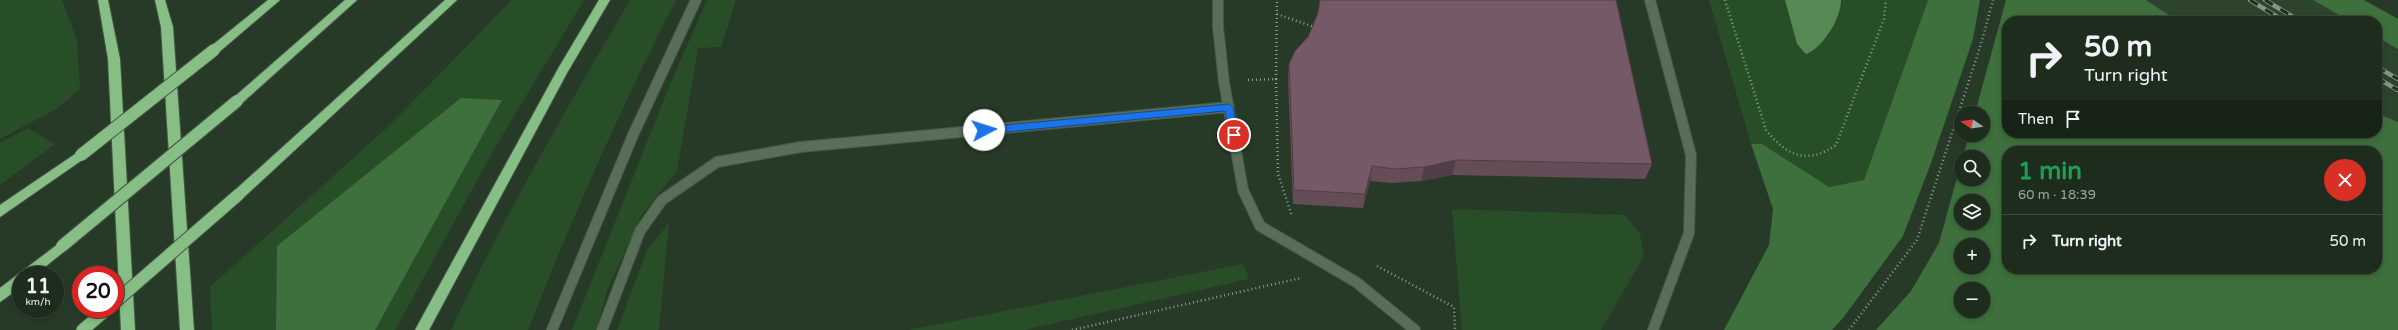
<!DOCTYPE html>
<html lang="en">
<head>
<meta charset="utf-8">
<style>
	:root { --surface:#1d2c1d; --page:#2a382a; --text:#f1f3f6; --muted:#a0a7a4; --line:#3b483b }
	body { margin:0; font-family:"Varela Round",sans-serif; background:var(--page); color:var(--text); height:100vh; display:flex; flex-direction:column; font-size:15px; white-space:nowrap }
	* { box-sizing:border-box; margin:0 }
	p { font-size:13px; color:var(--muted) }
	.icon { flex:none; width:22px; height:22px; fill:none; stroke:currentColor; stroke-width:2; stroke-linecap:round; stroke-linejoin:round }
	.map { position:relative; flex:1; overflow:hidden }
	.panel { position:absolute; left:2002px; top:146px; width:380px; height:128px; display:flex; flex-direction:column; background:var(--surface); border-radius:16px; box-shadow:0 2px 6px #0003,0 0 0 1px var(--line) }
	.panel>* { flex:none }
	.banner { position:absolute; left:2002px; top:16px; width:380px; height:122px; border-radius:16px; box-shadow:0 2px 6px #0003,0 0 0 1px var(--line); background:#1d2c1d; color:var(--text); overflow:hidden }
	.needle { width:26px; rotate:283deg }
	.buttons { position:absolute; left:1954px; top:106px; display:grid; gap:8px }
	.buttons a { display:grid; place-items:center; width:36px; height:36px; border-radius:50%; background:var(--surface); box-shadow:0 2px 6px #0003,0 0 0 1px var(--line); font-size:20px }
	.speed { position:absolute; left:12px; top:266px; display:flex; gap:8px; font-size:20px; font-weight:700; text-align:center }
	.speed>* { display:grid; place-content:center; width:52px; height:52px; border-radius:50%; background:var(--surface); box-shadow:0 2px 6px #0003,0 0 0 1px var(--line); line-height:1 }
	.speed small { font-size:10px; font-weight:400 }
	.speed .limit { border:6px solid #d22; background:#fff; color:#111 }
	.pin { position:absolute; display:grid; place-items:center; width:34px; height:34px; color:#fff; margin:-17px; border:2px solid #fff; border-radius:50%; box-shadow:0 1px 4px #0007 }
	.me { position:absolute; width:44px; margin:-22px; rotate:85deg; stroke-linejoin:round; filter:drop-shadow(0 0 3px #0008) }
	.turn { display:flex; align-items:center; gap:14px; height:84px; padding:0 16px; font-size:18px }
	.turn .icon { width:52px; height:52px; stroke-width:2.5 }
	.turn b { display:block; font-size:28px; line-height:34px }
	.then { display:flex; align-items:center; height:38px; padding:0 16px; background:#0003; gap:8px; font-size:15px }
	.round { display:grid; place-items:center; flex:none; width:42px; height:42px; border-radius:21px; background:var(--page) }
	.overview { display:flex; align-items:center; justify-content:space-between; height:68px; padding:0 16px }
	h1 { font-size:24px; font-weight:800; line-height:30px; color:#1e9e55 }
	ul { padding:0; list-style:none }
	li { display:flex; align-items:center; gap:12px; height:52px; padding:0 16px; border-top:1px solid var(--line) }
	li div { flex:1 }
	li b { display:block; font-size:15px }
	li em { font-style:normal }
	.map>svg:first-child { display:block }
	.built { fill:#2d442c }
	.green { fill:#284e28 }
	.forest { fill:#3d703c; fill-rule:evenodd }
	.water { fill:#568a54 }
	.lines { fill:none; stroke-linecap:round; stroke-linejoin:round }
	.service-casing { stroke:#455745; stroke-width:12 }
	.motorway-casing { stroke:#455745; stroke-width:2 }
	.path { stroke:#8f9e8e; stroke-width:2.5; stroke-dasharray:1 3; stroke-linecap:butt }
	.service { stroke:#596e58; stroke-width:10 }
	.motorway { fill:#87be85; fill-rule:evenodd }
	.rail-casing { stroke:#849484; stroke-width:4.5 }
	.rail { stroke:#1e2f1d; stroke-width:3; stroke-dasharray:9; stroke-linecap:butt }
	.motorway-bridge-casing { stroke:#455745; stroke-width:14; stroke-linecap:butt }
	.motorway-bridge { stroke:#87be85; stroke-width:12 }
	.wall { fill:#654d58 }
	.shaded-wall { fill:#523e47 }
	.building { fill:#755966; stroke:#523e47 }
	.route { fill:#1a73e8; stroke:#114b97 }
</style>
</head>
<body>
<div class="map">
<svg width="2398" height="330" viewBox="0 0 2398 330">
	<rect width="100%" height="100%" fill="#273a27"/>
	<path class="built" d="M2146,0h218l34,19v103l-21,-9v-92h-199z"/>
	<path class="green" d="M0,0h62l15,41 3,48 -22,19 -58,31z
		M512,0h72l-91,151 -98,179h-183l-2,-43 181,-163z
		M630,0h46c-55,107 -104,218 -148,330h-77c53,-114 116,-222 179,-330z
		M707,0h29l-15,47 -23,1 -21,123 -36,45 -33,72 -12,42h-24l97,-243z
		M1709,0h76l12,44 44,-41v-3h87l-64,180 -35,7 -67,-43h-11z
		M28,128l27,16 -55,41v-42z
		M1452,209l173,6 15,19 4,22 -43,74h-139z
		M669,223l-10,107h-42l30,-80z
		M1243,264l6,15 -225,51h-116z"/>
	<path class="forest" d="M1928,0h52l-7,39 -42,124 -28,73 -60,82 -11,12h-108l45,-85 4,-36 -22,-65h11l67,43 35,-7z
		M2006,0h140l32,21h-171v112h370v-20l21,9v208h-522l35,-39 28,-48 22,-80v16h22v-22h-20l6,-22h14v-22h-8zM2007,151h370v118h-370zM1961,201h22v22h-22zM1961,245h22v22h-22zM1961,289h22v22h-22z
		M2313,0h51l34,19v30l-21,-12v-16h-27z
		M461,98l41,2 -127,230h-99l1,-84z"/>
	<path class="water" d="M1785,0h56c0,18 -18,48 -35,54l-9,-10z"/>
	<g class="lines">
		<defs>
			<path id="service" d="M1218,0v27l6,55 19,108 17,36 96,56 59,48
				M1650,0l41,155 -2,78 -36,97
				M552,330l81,-195 63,-135
				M602,330l38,-99 22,-31 55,-38 84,-15 428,-40"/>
			<path id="motorway" d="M98,0h10l12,59 15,271h-14l-13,-271z
				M155,0h10l8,27 21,303h-14l-19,-303z
				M268,0h12l-62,53h-8l-2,-3 2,-3z
				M345,0h12l-116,104h-8l-2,-3 2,-3z
				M445,0h12l-215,199h-8l-2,-4 2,-4z
				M599,0h11l-43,73 -138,257h-14l144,-263z
				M81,150l4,2 2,3 -2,3 -85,59v-12z
				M62,241l4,1 2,4 -2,4 -31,25h-14v12l-21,15v-14z
				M98,309h15l-1,4 -20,17h-16l2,-4z"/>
		</defs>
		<use href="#service" class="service-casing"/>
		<use href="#motorway" class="motorway-casing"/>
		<path class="path" d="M1725,0l41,130c21,26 41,35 70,15l48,-126 2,-19
			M1277,14l37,13
			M1276,79l2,95 14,42
			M1248,80l28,-1 1,-79
			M1377,266l77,41 1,23
			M1072,330l229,-52
			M1849,330l68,-90 64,-196 12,-44"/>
		<use href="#service" class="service"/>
		<use href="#motorway" class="motorway"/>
		<defs>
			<path id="rail" d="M2250,0l34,21
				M2265,0l35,21
				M2377,67l21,12
				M2377,78l21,12"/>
		</defs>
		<use href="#rail" class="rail-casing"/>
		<use href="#rail" class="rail"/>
		<defs>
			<path id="motorway-bridge" d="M81,155l133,-105
				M62,246l175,-145
				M115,302l123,-107"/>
		</defs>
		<use href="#motorway-bridge" class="motorway-bridge-casing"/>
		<use href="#motorway-bridge" class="motorway-bridge"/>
	</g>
	<path class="wall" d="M1289,64l363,100 -7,15 -193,-4 -31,6 -29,2 -22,-2 -7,27 -70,-4 -5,-125z"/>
	<path class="shaded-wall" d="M1456,160l-4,15 -31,6 3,-14z
		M1372,166l-2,15 -7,27 2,-14z"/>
	<path class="building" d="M1320,0h296l36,164 -196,-4 -32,7 -29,2 -23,-3 -7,28 -71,-4 -5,-126 6,-13 13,-14 10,-24z"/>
	<path class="route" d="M1229,104l4,3 5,28 -4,3 -5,-3 -4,-24 -241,23 -4,-4 4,-3z"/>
</svg>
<div class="buttons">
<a><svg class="needle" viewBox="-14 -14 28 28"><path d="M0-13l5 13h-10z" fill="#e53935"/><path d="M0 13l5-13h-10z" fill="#a0a7a4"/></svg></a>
<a><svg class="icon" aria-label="search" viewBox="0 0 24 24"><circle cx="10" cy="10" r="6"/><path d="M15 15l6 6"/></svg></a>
<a><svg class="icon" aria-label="layers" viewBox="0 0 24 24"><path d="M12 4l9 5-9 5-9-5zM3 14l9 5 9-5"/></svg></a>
<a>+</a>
<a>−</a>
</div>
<div class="speed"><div>11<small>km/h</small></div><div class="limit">20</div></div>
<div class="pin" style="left:1234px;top:135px;background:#d93025"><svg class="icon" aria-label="arrive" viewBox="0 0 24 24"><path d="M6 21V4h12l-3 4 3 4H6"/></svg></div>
<svg class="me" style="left:984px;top:130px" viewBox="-20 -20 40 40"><circle r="19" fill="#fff"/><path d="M0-13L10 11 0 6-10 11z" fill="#1a73e8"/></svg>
<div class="banner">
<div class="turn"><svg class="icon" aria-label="right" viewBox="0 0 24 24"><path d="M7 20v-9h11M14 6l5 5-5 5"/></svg><div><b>50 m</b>Turn right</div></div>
<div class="then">Then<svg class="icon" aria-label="arrive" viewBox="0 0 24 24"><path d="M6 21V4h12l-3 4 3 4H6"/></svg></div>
</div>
<section class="panel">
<div class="overview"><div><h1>1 min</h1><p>60 m · 18:39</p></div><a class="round" style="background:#d93025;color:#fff"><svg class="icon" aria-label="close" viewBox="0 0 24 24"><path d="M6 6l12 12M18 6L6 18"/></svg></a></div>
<ul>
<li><svg class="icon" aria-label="right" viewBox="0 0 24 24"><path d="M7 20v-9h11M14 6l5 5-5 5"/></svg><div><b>Turn right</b></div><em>50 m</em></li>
</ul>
</section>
</div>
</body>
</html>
